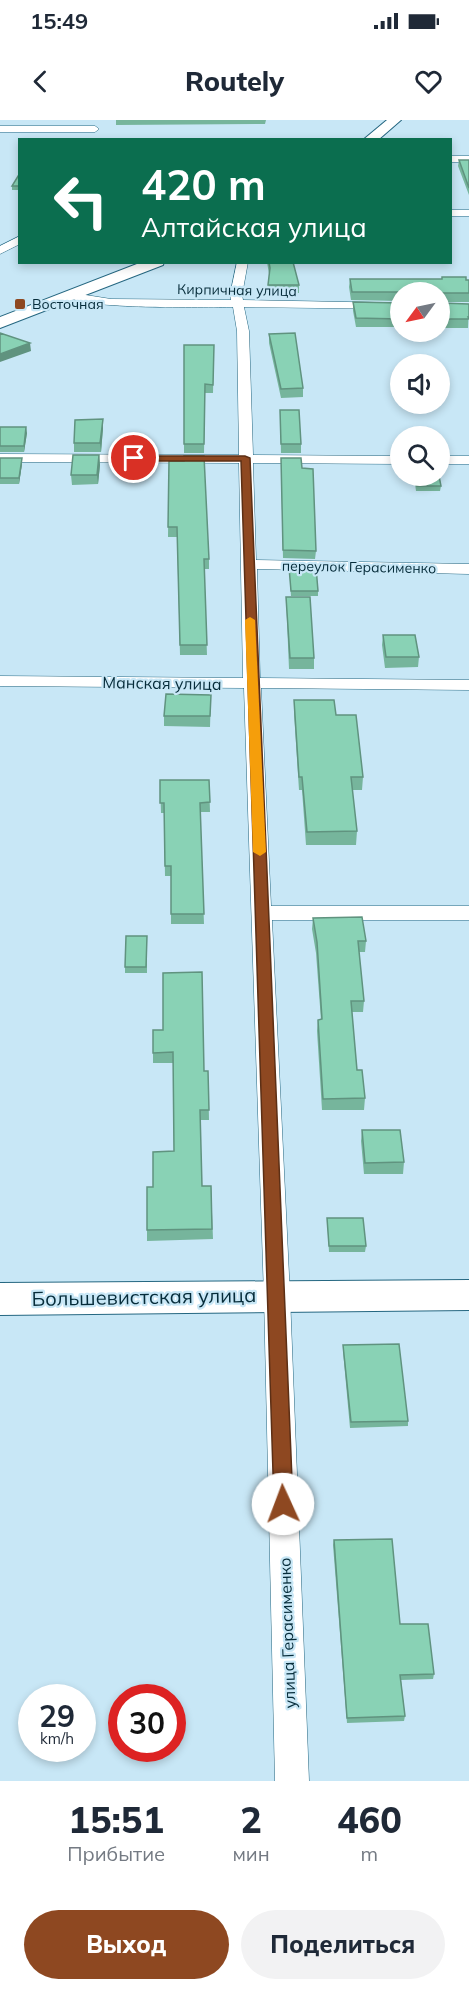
<!DOCTYPE html>
<html lang="ru">
<head>
<meta charset="utf-8">
<style>
	:root { --surface:#fff; --page:#f2f2f3; --text:#1f2937; --muted:#747a83; --accent:#8e4821 }
	body { margin:0; font-family:Mulish,sans-serif; background:var(--page); color:var(--text); height:100vh; display:flex; flex-direction:column; font-size:22px; white-space:nowrap }
	* { box-sizing:border-box; margin:0 }
	p { font-size:20px; color:var(--muted) }
	.icon { flex:none; width:33px; height:33px; fill:none; stroke:currentColor; stroke-width:2; stroke-linecap:round; stroke-linejoin:round }
	.map { position:relative; height:1661px; overflow:hidden }
	.side { display:flex; flex-direction:column; background:var(--surface); flex:1 }
	.side>* { flex:none }
	.top-card { position:absolute; left:18px; top:18px; width:434px; height:126px; border-radius:0px; box-shadow:0 3px 9px #0003; background:#0b6e4f; color:#fff; overflow:hidden }
	.needle { width:39px; rotate:237deg }
	.tools { position:absolute; left:390px; top:162px; display:grid; gap:12px }
	.tools a { display:grid; place-items:center; width:60px; height:60px; border-radius:50%; background:var(--surface); box-shadow:0 3px 9px #0003; font-size:30px }
	.speed { position:absolute; left:18px; top:1564px; display:flex; gap:12px; font-size:30px; font-weight:700; text-align:center }
	.speed>* { display:grid; place-content:center; width:78px; height:78px; border-radius:50%; background:var(--surface); box-shadow:0 3px 9px #0003; line-height:1 }
	.speed small { font-size:15px; font-weight:400 }
	.speed .limit { border:9px solid #d22; background:#fff; color:#111 }
	.pin { position:absolute; display:grid; place-items:center; width:51px; height:51px; color:#fff; margin:-26px; border:3px solid #fff; border-radius:50%; box-shadow:0 2px 6px #0007 }
	.me { position:absolute; width:66px; margin:-33px; rotate:358deg; stroke-linejoin:round; filter:drop-shadow(0 0 4px #0008) }
	.turn { display:flex; align-items:center; gap:21px; height:126px; padding:0 24px; font-size:27px }
	.turn .icon { width:78px; height:78px; stroke-width:2.5 }
	.turn b { display:block; font-size:42px; line-height:51px }
	.eta { display:flex; justify-content:space-evenly; align-items:center; height:102px; text-align:center }
	.eta b { font-size:36px; font-weight:800; line-height:42px }
	.cta { display:flex; gap:12px; margin-top:auto; padding:12px 24px }
	.cta a { flex:1; height:69px; border-radius:36px; background:var(--accent); color:#fff; font-size:24px; font-weight:800; line-height:69px; text-align:center }
	.cta a+a { background:var(--page); color:var(--text) }
	.status { display:flex; justify-content:space-between; align-items:center; height:42px; padding:0 30px; background:var(--surface); direction:ltr }
	.status svg { height:16px; fill:currentColor }
	header { display:flex; justify-content:space-between; align-items:center; height:78px; padding:0 24px; background:var(--surface); font-size:27px; font-weight:800 }
	.map>svg:first-child { display:block }
	.lines { fill:none; stroke-linecap:round; stroke-linejoin:round }
	.street-casing { stroke:#256781; stroke-width:1 }
	.secondary-casing { stroke:#256781; stroke-width:2 }
	.street { fill:#fff; fill-rule:evenodd }
	.secondary { fill:#fff; fill-rule:evenodd }
	.wall { fill:#76b59c }
	.shaded-wall { fill:#60937f }
	.building { fill:#89d2b5; stroke:#60937f; stroke-width:1.5 }
	.route { fill:#8e4821; stroke:#5c2f15; stroke-width:1.5 }
	.slow { fill:#f59e0b }
	.poi-dot { fill:#8e4821; stroke:#c8e7f6; stroke-width:2 }
	.labels { text-anchor:middle; stroke-width:4.5; stroke-linejoin:round; paint-order:stroke }
	.far-street-label { font-size:14px; fill:#062c3a; stroke:#c8e7f6 }
	.far-poi-label { font-size:14px; fill:#062c3a; stroke:#c8e7f6; text-anchor:start }
	.street-label { font-size:16px; fill:#062c3a; stroke:#c8e7f6 }
	.near-street-label { font-size:20px; fill:#062c3a; stroke:#c8e7f6 }
</style>
</head>
<body>
<div class="status"><b>15:49</b><svg viewBox="0 0 49 12"><path d="M0 12V9h3v3zM5 12V6h3v6zM10 12V3h3v9zM15 12V0h3v12zM26 1h20v11H26zM47 4h2v5h-2z"/></svg></div>
<header><svg class="icon" aria-label="back" viewBox="0 0 24 24"><path d="M15 5l-7 7 7 7"/></svg>Routely<svg class="icon" aria-label="heart" viewBox="0 0 24 24"><path d="M12 20l-8-8c-3-5 5-10 8-4 3-6 11-1 8 4z"/></svg></header>
<div class="map">
<svg width="469" height="1661" viewBox="0 0 469 1661">
	<rect width="100%" height="100%" fill="#c8e7f6"/>
	<g class="lines">
		<defs>
			<path id="street" d="M0,6h95l4,3 -4,3h-95z
				M450,36h19v6h-19z
				M450,90h19v6h-19z
				M20,116v8l-20,10v-8z
				M237,142h11l-6,33 1,5 157,3v6l-156,-2 5,24 4,124 147,1v8l-147,-1 3,97 213,4v10l-212,-5 3,109 209,2v10l-208,-2 10,218h198v14h-197l18,376 19,485h-34l-11,-485 -20,-608 -244,-2v-10l243,2 -4,-215 -239,-1v-8l239,1 -2,-124 -4,-24c-28,0 -150,3 -166,-11l6,-3 38,6 120,1 -1,-5z
				M440,336h29v8h-29z"/>
			<path id="secondary" d="M387,0h14l-23,20h-15z
				M142,142h22l-1,3 -163,63v-11z
				M469,1160v30l-469,5v-32z"/>
		</defs>
		<use href="#street" class="street-casing"/>
		<use href="#secondary" class="secondary-casing"/>
		<use href="#street" class="street"/>
		<use href="#secondary" class="secondary"/>
	</g>
	<path class="wall" d="M116,0h150l-1,4 -149,1z
		M459,40h10v35l-11,-29z
		M20,53v17h-8v-4z
		M267,142h26l6,23v8h-31l1,-19z
		M350,159l119,1v22h-29v-10h-40v9l-49,-1 -2,-13z
		M353,182l47,1v24h-44l-3,-16z
		M440,183l29,1 -1,24h-28z
		M269,214l34,54v9l-22,1 -12,-55z
		M184,225h30l-1,48h-8l-1,60h-20z
		M280,290l21,34v9h-20z
		M103,299v9l-2,24h-27v-9z
		M0,307l27,6 -3,19h-24z
		M99,335l1,10 -2,19 -26,1 -1,-10z
		M0,338h22v6l-3,20h-19z
		M169,341l40,98v10h-5l3,86h-27l-3,-118h-9z
		M281,345l21,3 14,83 -1,8 -32,-1z
		M414,356h25l2,10 -1,5h-24z
		M289,447l29,24v5h-27z
		M286,477l28,61v11h-25z
		M383,515l36,22 -1,10 -33,1 -3,-23z
		M211,575l-1,32 -46,-1v-10z
		M294,580l42,15 27,62 -1,13h-10l5,41 -1,14h-50l-4,-55h-3l-5,-77z
		M160,660h49l1,32h-10l4,112h-33v-48h-6l-1,-63h-3z
		M313,798l53,23 -1,11h-6l5,49 -1,11h-11l5,58 8,28 -1,12h-42l-5,-79 1,-11h3l-5,-67 -4,-24z
		M147,816v37h-22v-6z
		M153,910l51,41h4l1,49h-9l2,66h9l2,53 -66,2v-11l6,-43 21,-36 -1,-88h-20z
		M362,1010l42,32 -1,12h-39l-3,-33z
		M327,1098l39,28 -1,6h-36z
		M343,1225l65,76v5l-58,2 -7,-77z
		M334,1420l66,84 34,50 -1,5 -32,1 4,36 -1,5 -57,2 -14,-178z"/>
	<path class="shaded-wall" d="M30,223l1,8 -31,11v-8z
		M103,299v9l-2,24 -1,-9z
		M26,307l1,6 -3,19v-6z
		M99,335l1,10 -2,19 -1,-9z
		M22,338v6l-3,20v-6z"/>
	<path class="building" d="M459,40h10v28z
		M20,53v13h-8z
		M269,142h24l6,23h-31l2,-17z
		M442,157h24v3h3v13h-28l-1,2v-3h-88l-2,-13h92z
		M353,182l47,1v16l-44,-1z
		M440,183l29,1v13h-1l1,2h-29z
		M0,213l30,10 -30,11z
		M295,213l8,55 -22,1 -12,-55z
		M184,225h30l-1,40 -8,-1 -1,60h-20z
		M280,290h19l2,34h-20z
		M103,299l-3,24h-26l1,-23z
		M0,307h26l-2,19h-24z
		M409,314h23l1,2h-23z
		M73,335h26l-2,20h-26z
		M184,336h20l5,103h-5l3,86h-27l-3,-118h-9l1,-66h15z
		M0,338h22l-3,20h-19z
		M281,338h20l1,10 11,1 3,82 -33,-1z
		M415,356h24l2,10h-24z
		M289,447h27l2,24h-27z
		M286,477h24l4,61h-24z
		M383,515h32l4,22h-33z
		M166,574l45,1 -1,21h-46z
		M294,580h40l2,15h20l7,62h-12l6,54 -50,1 -5,-55h-3z
		M160,660h49l1,22 -10,1 4,111h-33v-48h-6l-1,-63h-4z
		M362,797l4,24h-8l6,60h-13l6,69h5l3,28 -42,1 -5,-79 4,-1 -5,-77 -4,-24z
		M126,816h21l-1,31h-21z
		M202,852l2,99h4l1,39h-9l2,76h9l1,43 -65,1v-43h6v-35l21,-1 -1,-99 -20,1v-23h10v-57z
		M362,1010h38l4,32 -39,1z
		M327,1098h36l3,28h-37z
		M399,1224l9,77 -57,1 -8,-77z
		M392,1419l8,85h28l6,50 -34,1 5,41 -58,2 -13,-178z"/>
	<path class="route" d="M130,336h115l5,2 43,1046 -3,6 -7,2 -6,-2 -3,-6 -33,-1043h-107l-4,-1z"/>
	<path class="slow" d="M250,497l5,3 11,232 -6,4 -7,-4 -8,-232z"/>
	<rect class="poi-dot" x="14" y="178" width="12" height="12" rx="3"/>
	<g class="labels">
		<g class="far-street-label">
			<text transform="translate(237 170) rotate(1)" y="5">Кирпичная улица</text>
			<text transform="translate(359 447) rotate(1)" y="5">переулок Герасименко</text>
		</g>
		<g class="far-poi-label">
			<text x="32" y="189">Восточная</text>
		</g>
		<g class="street-label">
			<text transform="translate(162 563) rotate(1)" y="6">Манская улица</text>
			<text transform="translate(287 1513) rotate(-92)" y="6">улица Герасименко</text>
		</g>
		<g class="near-street-label">
			<text transform="translate(144 1177) rotate(-1)" y="7">Большевистская улица</text>
		</g>
	</g>
</svg>
<div class="tools">
<a><svg class="needle" viewBox="-14 -14 28 28"><path d="M0-13l5 13h-10z" fill="#e53935"/><path d="M0 13l5-13h-10z" fill="#747a83"/></svg></a>
<a><svg class="icon" aria-label="sound" viewBox="0 0 24 24"><path d="M4 9h4l5-4v14l-5-4H4zM17 9q2 3 0 6"/></svg></a>
<a><svg class="icon" aria-label="search" viewBox="0 0 24 24"><circle cx="10" cy="10" r="6"/><path d="M15 15l6 6"/></svg></a>
</div>
<div class="speed"><div>29<small>km/h</small></div><div class="limit">30</div></div>
<div class="pin" style="left:134px;top:338px;background:#d93025"><svg class="icon" aria-label="arrive" viewBox="0 0 24 24"><path d="M6 21V4h12l-3 4 3 4H6"/></svg></div>
<svg class="me" style="left:283px;top:1384px" viewBox="-20 -20 40 40"><circle r="19" fill="#fff"/><path d="M0-13L10 11 0 6-10 11z" fill="#8e4821"/></svg>
<div class="top-card">
<div class="turn"><svg class="icon" aria-label="left" viewBox="0 0 24 24"><path d="M17 20v-9H6M10 6l-5 5 5 5"/></svg><div><b>420 m</b>Алтайская улица</div></div>
</div>
</div>
<section class="side">
<div class="eta">
<div><b>15:51</b><p>Прибытие</p></div>
<div><b>2</b><p>мин</p></div>
<div><b>460</b><p>m</p></div>
</div>
<div class="cta"><a>Выход</a><a>Поделиться</a></div>
</section>
</body>
</html>
